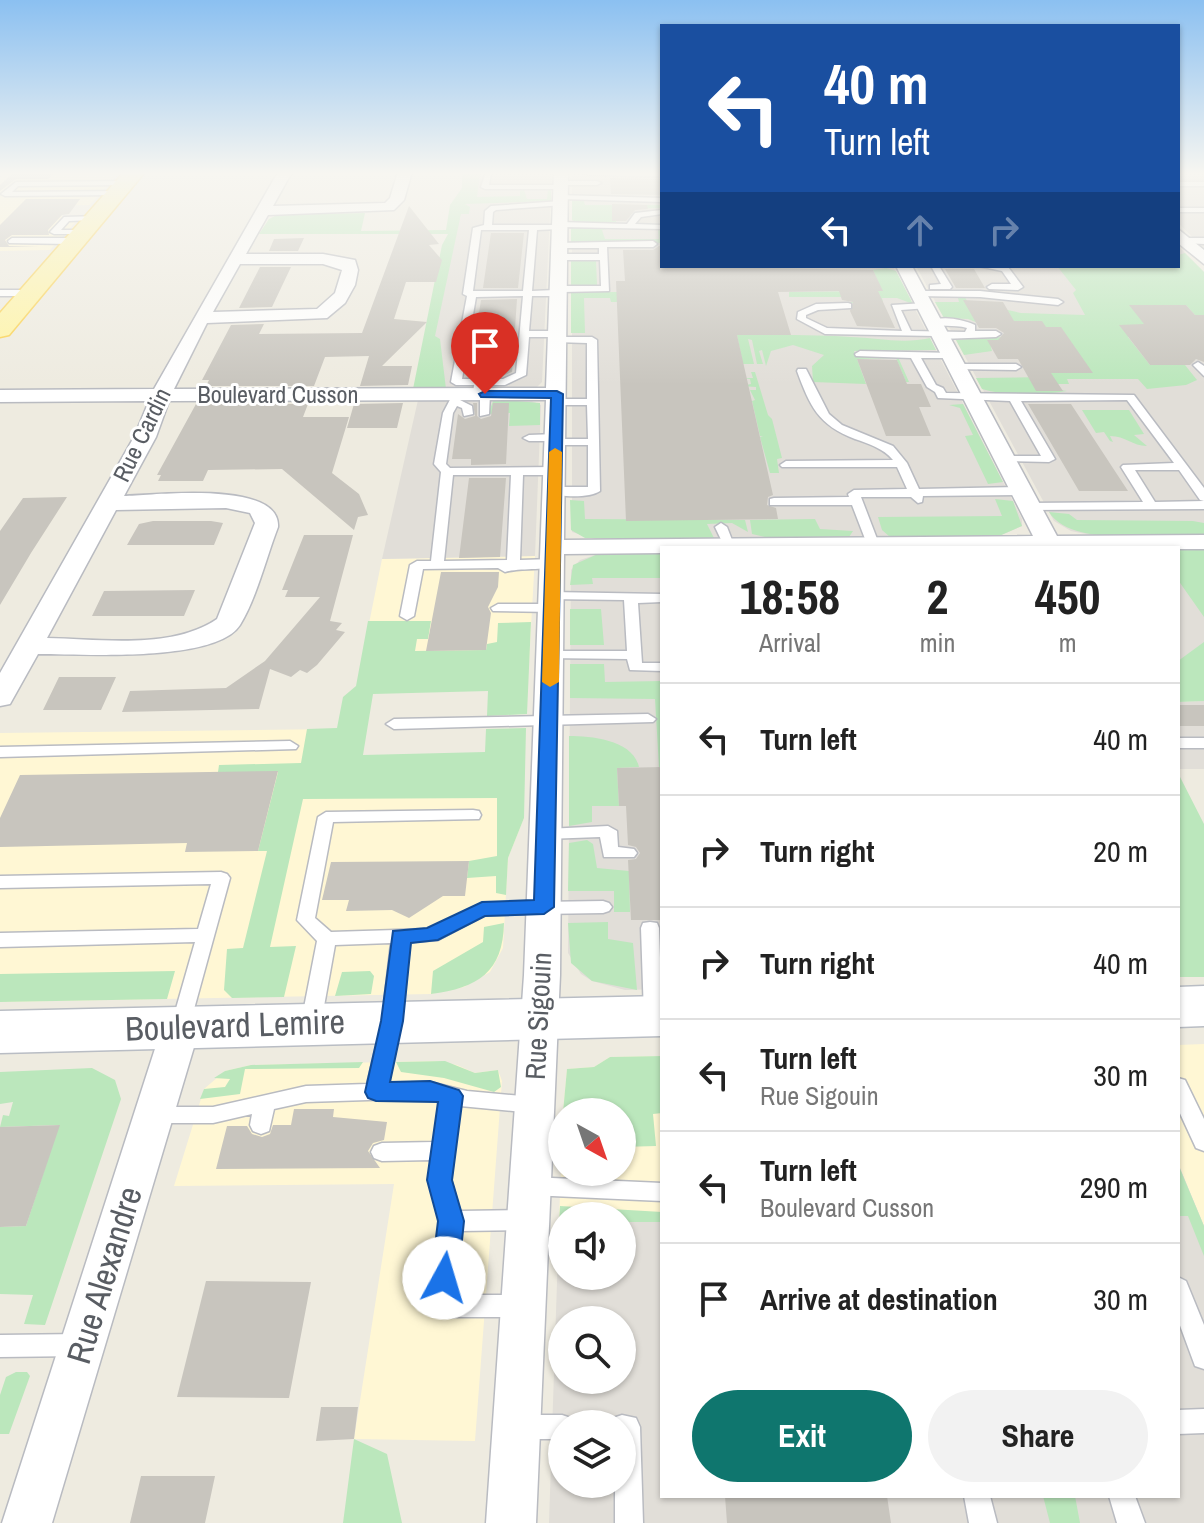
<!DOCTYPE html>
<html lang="en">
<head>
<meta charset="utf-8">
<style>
	:root { --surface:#fff; --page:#f2f2f2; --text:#222; --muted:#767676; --line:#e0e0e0; --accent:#0f766e }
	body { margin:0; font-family:"Archivo Narrow",sans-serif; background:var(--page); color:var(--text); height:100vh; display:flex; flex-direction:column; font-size:30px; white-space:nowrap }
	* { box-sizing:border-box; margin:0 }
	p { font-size:26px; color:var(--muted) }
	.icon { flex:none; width:44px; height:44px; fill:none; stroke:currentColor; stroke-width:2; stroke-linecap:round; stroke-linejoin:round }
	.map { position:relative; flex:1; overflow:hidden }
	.drawer { position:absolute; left:660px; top:546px; width:520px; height:952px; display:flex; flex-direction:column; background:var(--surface); border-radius:0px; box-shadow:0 2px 6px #0004 }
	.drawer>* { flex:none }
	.banner { position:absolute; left:660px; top:24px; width:520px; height:244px; border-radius:0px; box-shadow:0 2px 6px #0004; background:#1a4fa0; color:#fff; overflow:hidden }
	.needle { width:52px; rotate:140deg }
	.buttons { position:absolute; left:548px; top:1098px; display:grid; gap:16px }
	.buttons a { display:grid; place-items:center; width:88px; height:88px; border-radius:50%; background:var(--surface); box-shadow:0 2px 6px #0004; font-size:40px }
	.pin { position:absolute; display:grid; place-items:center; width:68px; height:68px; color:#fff; margin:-82px -34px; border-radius:50% 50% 50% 0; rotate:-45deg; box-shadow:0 0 8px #0007 }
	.pin .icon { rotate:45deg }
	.me { position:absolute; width:88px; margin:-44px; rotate:6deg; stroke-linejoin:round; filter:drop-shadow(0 0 6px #0008) }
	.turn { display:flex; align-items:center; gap:28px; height:168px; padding:0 32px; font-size:36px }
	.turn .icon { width:104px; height:104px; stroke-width:2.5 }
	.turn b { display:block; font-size:56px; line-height:68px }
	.lanes { display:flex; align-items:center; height:76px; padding:0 32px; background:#0003; justify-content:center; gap:40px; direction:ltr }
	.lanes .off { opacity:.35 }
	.eta { display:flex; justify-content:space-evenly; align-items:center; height:136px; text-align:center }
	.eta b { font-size:48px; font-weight:800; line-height:56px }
	.cta { display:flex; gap:16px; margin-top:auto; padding:16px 32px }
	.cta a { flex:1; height:92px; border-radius:48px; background:var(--accent); color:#fff; font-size:32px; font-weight:800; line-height:92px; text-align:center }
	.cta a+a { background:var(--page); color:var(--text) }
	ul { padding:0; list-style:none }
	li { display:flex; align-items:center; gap:24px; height:112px; padding:0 32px; border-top:2px solid var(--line) }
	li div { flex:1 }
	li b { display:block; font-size:30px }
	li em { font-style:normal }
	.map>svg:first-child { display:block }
	.commercial { fill:#fff7d4 }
	.industrial { fill:#e1ded8; fill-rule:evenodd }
	.green { fill:#bbe7bc }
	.building { fill:#c8c5be }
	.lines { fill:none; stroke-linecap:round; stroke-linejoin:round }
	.service-casing { stroke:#b9bbc1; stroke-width:3 }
	.minor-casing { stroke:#b9bbc1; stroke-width:3 }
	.secondary-casing { stroke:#b9bdc4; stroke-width:3 }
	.primary-casing { stroke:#fbd14c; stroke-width:3 }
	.service { fill:#fff; fill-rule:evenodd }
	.minor { fill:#fff; fill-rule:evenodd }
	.secondary { fill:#fff; fill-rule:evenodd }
	.primary { fill:#fff4a4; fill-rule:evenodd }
	.route { fill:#1a73e8; stroke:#114b97; stroke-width:2 }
	.slow { fill:#f59e0b }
	.labels { text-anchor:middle; stroke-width:6; stroke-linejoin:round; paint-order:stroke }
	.far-street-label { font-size:24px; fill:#595d63; stroke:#fff }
	.street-label { font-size:28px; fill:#595d63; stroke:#fff }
	.near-street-label { font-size:34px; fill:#595d63; stroke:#fff }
</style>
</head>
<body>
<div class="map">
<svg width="1204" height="1523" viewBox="0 0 1204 1523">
	<rect width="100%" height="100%" fill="#eeebe0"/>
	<path class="commercial" d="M7,172h113l-30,33 -61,1 -8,10h60l-31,34 -50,1v-73z
		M535,556l-6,107 -169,5 22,-109z
		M337,729l-7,35 170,30 24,24 -16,40 -5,90 -13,24 -26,15 -33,7 -431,8v-269z
		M1204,1044v182l-26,-62v-119z
		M662,1056v166h-40v-6h-60l-3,6 3,-85v35h60v-60h-59l4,-43 27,-2 16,-10z
		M434,1061l23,4 18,8 23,-3 4,11 -27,360 -121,-2 40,-255 -220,2 30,-97 21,-18 26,-6z"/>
	<path class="industrial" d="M465,172h87l-10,210 -6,6 -117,1z
		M572,172h90v94h231l129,253v7l-23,10 -404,3 -23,-7z
		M1178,172h26v76l-26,-25z
		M1178,246l26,26v263h-114l-19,-4 -17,-10 -138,-255h262z
		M527,399l14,6 -6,151 -153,3 36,-159z
		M1178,550h26v146h-26z
		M662,553v436l-37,1 -33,-9 -11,-7 -13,-21 3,-383 9,-10 18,-6z
		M1204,701v68h-26v-67z
		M1178,1163l26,63v297h-655l10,-301h3v54h60v-54h40v274h516zM562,1320h60v60h-60zM562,1424h60v60h-60z"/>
	<path class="green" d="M462,172h26l-8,1 -3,24 43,-1v-6h4l3,9h20l1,-9h3v11l-86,3 5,3 -1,7h-8l-26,122 5,3 6,50h-33l29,-144 6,-11h-189l10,-15 8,-4 88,-2 -4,18 85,-1 4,-25 12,-17z
		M572,201h12l1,4h77v3l-45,1 -1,13h-40l-4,-2z
		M579,225l35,3 -12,2 3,9h54l-1,-9h4v13l-91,-1v-14z
		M1185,253l19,19v43h-9l-9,-10 -32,31 -26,1 22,28h35l12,15 -11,5 -39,4 -9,-10h-71l2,5h-12l3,6 7,1c-27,4 -59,6 -85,-2l-6,-11 70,-1 29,-30h-84l1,4 -28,4 -8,-15 61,-4 25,-15 -64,2 -10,-4 -24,-1 -9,-16h24l-1,-4h-19l26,-1 2,4 54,12 64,2 -12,-22 3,-3 -19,-24h121v-11z
		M571,260l25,1 1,24 -26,1z
		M886,268l10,3 17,33 -16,-6h-15l1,5h-36l6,-1 -2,-5h-62v-5l93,-1 -9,-21z
		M571,292h206l-10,7h-20l12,36c31,0 60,0 92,2 27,1 52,7 79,1l6,12 -82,1 2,5 42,1 11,25h-3l-10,-24 -39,1 9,25 -53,-2 -1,-16 12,-11 -31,-10 -22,6 -5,15 -4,-16 -3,1 4,13h-6l-5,-24 -4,-1 6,25h-11l-13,-63 -119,1 -1,-4h-26l1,35h-14z
		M751,372h4l13,43 4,4 10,39 -5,1 2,14h-9l-10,-36 3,-1h-3l-8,-35 3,-1 -5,-10h6v-3l-15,-1 10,-2 -1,-5 -9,-1h12z
		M494,399l46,4v22l-31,1 1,-13 -22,1z
		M963,404l40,78 -15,2 -23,-48 8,-1 -13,-27 -11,-3z
		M1082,410h47l15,24 -10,1 13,11c-15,0 -21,-10 -37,-10l3,6 -3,-1 -6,-9 -8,1z
		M995,499l18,2 9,25 -23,10 -109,1 -8,-7 -4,-13 124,-1z
		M570,500l14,1 1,18 160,1 3,12 -16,-9 -25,1 7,14h-129l-14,-8z
		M1049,512l20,2 8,6 116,1 11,2v12c-39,0 -134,13 -155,-23z
		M815,519l5,10 33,2 -4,6h-84l-13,-3 -2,-14z
		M1178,550h26v67l-26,-37z
		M662,553l-2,25h-68l1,6 -23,1 3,-20 25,-11z
		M570,609h31l3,36h-34z
		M368,621h63l-3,18h-11l-2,12 71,-1 1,-6 10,-2 1,-19 33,-1 -4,92 -40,2 1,-25 -115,3 -10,61 122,-3 1,-23 40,-1 -2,90 -16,40 -2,37 -10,-2v-17l-29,2 2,-17 28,-5v-58l-194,1 -33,148 26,-1 -12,51 -52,1 -8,-8 3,-41 16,-1 24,-97h-9l20,-79h-60l1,-7 82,-2 6,-34 30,-1 6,-31 13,-11z
		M1204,642v59l-26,1v-41z
		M570,664h34l1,18 57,-1v86h-3l-4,-68 -85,-1z
		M569,736c23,0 64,4 70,31l-22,1 2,38h-27v16l-23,4z
		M1178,773l26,51v153h-26z
		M587,840l6,4 4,24 32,3 1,41h-16v-21h-46l1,-48z
		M608,922v17l25,4 4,47 -45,-9 -21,-18 -3,-40z
		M504,923c-1,49 -26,65 -73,71l2,-23 50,-29 1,-15z
		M175,971l-8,28 -167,3v-28z
		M370,971l4,5 -3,18 -36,2 7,-24z
		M662,1056v57l-9,1 3,32 -34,1v-35h-59l4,-43 27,-2 16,-10z
		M445,1061l30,12 23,-3 3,17 -7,5 -50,-14 -43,-6 -5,-10z
		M363,1062l-4,6 -114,1 -5,25 -40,5 4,-10 21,-2 5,-8 -16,-1 11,-7 26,-6z
		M92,1068l23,12 6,19 -76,226 -21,-1 9,-29 -33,-1v-67l26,-1 33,-101 -59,2 3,-12 6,1 4,-14 -13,2v-32z
		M1178,1164l26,62v30l-16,-40h-8l-2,-5z
		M560,1206l102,6v10h-40v-6h-60l-3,6z
		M16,1372h11l3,4 -21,58h-9v-39l6,-18z
		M354,1439l33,15 15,69h-59z
		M1043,1496h32l5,27h-30z"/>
	<path class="building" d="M14,172h41l-7,7h-32l-16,12v-6z
		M610,178l52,1v16l-51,-1z
		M26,199h54l-11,15 -7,1 -14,15 1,5h-37l-7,5 4,6 30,1h-39v-22z
		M612,204l35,1 1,4 -13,1 -9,11h-14z
		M409,206l30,38 -10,1 13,15 -6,22h-30l-12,37 33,3 -45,44h30l-4,19 -48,1 9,-30 -44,1 -11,29h-108l3,-6h-7l29,-55 33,-1 -5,10 103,-1z
		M491,233h33l-6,55h-35z
		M304,238l-6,13h-29l5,-12z
		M659,246h3v20l211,4 10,21h-5l17,37 -38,-2 -7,-15 3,-9 -11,-2 -3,-9 -61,1 13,43h-54l36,160 -5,2 -1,8 9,3 2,11 -152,2 -10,-240h9l-2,-31h30z
		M260,267h31l-19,40 -33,1z
		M945,269h29l11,19h-29z
		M517,299l-5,73 -10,4h-33l12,-76z
		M963,300l40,2 11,19h28l4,6h15l32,46h-42l12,18h-27l-18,-32h-20l-11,-19h11l6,-7 -8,-5h-17z
		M1129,305h57l9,10h9v47l-8,-3 -6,6h-40l-31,-40 25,-1z
		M857,359l40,1 10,24h14l10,23h-12l12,29h-45z
		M403,403l-6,25h-50l7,-24z
		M473,403h4v13l4,3 10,-3 2,-13h16l-3,61 -35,1v-6h-19l6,-45 7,5 10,-3z
		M196,404h112l-5,13h46l-17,56 27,21 9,21 -10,2 -4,13 -72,-61 -74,1 -5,11h-45l3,-6h-4z
		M1028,404h43l57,87h-49z
		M469,478h37l-6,79 -41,1z
		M67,497l-36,56 -31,52v-74l23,-33z
		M153,521h58l12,2 -9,22h-87l12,-21z
		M304,535h49l-23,86 12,2 -6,7 9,2 -28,33 -10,8 -7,-3 -9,7 -21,-8 -11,40 -137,3 8,-21 96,-3 39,-27 55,-64h-35l3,-7h-6z
		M441,572h58l-1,15 -10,20 3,6 -5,37 -60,1z
		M195,590l-11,26h-92l12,-25z
		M59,677h57l-15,33h-58z
		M1178,705h26v21h-26z
		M662,767v153h-31l-3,-60 8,-1 4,-6 -4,-6 -8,-2 -2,-39h-7l-2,-38z
		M278,771l-20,80 -73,1 2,-9 -187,4v-29l20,-43z
		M469,861l-4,35h-22l-34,22 -17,-8 -46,1 3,-11h-27l9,-38z
		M294,1109h40l-1,8 54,5 -3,18 -11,3 -5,8 12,17 -164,1 11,-43h20l5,8 10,3 8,-3 3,-9h18z
		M60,1125l-34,101 -26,1v-100z
		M206,1281l105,1 -22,116 -112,-1z
		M321,1407h37l-4,32 -38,2z
		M141,1476h74l-10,47h-75z
		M725,1496h162l4,27h-164z"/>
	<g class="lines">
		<defs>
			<path id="service" d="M486,172l5,2 -2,11h70l-2,-2 4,-2h36l4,2 -4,2h-34l2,2 -4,2h-76l-4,-2z
				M662,172v4l-73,-1 -4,-2z
				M129,181l-3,4 -108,1 -6,6 108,-1 -3,4 -112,1 -4,-2 15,-12z
				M1178,182h26v4h-26z
				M558,195l104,3v4l-101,-3z
				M561,201l3,4 -68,5 -3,2 -1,13h64l4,-3 67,2 8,-11 27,-3v4l-21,3 -6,7 27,1v4l-98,-2 -4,2 -23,1 -5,61 23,-1 4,-4h42l-1,-26h-40l-4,-3 4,-3h39v-6h-39l-3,-1v-4l96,-2 4,3 -4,3h-46l2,44 -46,1 -4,4h-27l-3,35h29l5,3 -5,3h-29l-3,38 -21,10h-20l-1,6 6,3 -1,20 -9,2v-19l-7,-3 1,-9h-18l-5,-3 16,-86 -4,-2 10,-66 11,-3 1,-14 6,-5zM481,230h48l-6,61h-50zM523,296l-7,77 -13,6h-41l14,-82z
				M1178,208h26v4h-26z
				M99,216l-3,4 -27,1 -8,9h23l3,4h-33l-4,-2 14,-15z
				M12,238h58l4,3 -4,3 -61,-1 -1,-2z
				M1186,238h18v6l-21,-1 -1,-2z
				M931,266h8l13,21 -2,2h-20v-4l11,-1z
				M978,266l30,1 15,20 -5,3 -29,-1 -2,-2 5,-3h19l-9,-13z
				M0,290h31l5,3 -5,3h-31z
				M919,291h61l78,8 5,3 -5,3 -78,-8 -64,-1v-4z
				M848,303l3,1v4l-33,2 -12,5v3l21,10 75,3 -10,-26 33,-2 3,1v4l-27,2 10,21 54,1 2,-4c-13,-4 -29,0 -39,-6 14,-7 33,-3 47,3v6h21l5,3 -5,3 -55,2 -5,-3 -111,-2 -28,-15 1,-7 18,-8z
				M558,337h34l5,3 3,151c-10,7 -42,7 -52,0l6,-4h34v-42h-32l-4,-1 -1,-3h-22l-6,-3 6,-3 27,-1 4,1 1,4h27l-1,-34h-30l-5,-3 5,-3h30v-56l-32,-1v-4z
				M860,351l95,2 1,2 -5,3h-30l15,27 7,3 3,5 188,2 70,93v13l-4,-1 -21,-30h-44l20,32 49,-1v8l-178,1v-6l4,-1 113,-1 -22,-35 2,-2 51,-2 -47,-63 -106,1 34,58 -6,3 -48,-1v-4l4,-1h36l-31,-55 -72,-3 -3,-6 -8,-5 -16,-29 -55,-2 -1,-2z
				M1198,362l6,4v10l-11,-11z
				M957,364h59l5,3 -5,3 -63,-1 -1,-2z
				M798,369h8l23,45 13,11 51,21 14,17 12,26 103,-2 6,4 -6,4 -99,1 -1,6 -4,1 -7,-6h-50l18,47 -6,4 -6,-4 -15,-39h-82v-6l4,-1 75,-1 -1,-3 6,-4 53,-1 -10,-22h-115l-2,-2 6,-4 107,-1c-10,-12 -24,-16 -38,-21 -37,-14 -45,-33 -58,-68z
				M458,391l5,3 -3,6 12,6 1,8 -9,2 -2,-8 -5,-2 -4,7 -7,51 4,4 105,-1 6,4 -6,4h-32l-3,85 33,-1 7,4c-14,9 -38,4 -55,9l-7,-4 -75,1 -9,47 -7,4 -7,-4 10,-51 7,-4h14l10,-89 -7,-8 9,-51 11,-21zM453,475h58l-4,85 -63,1z
				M721,523l6,4 7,18 -1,3h-8l-10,-21z
				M552,592l110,2v8l-24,1 4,60h20v8l-32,-1 -3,-11 -81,-1 -2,-3 7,-4h76l-3,-51 -77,-1v-6z
				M498,604h54l7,4 -7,4 -59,-1 -2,-3z
				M648,714l8,5 -3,3 -259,7 -8,-5 8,-5z
				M1178,738h26v10h-26z
				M290,741l8,5 -2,3 -296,8v-10z
				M473,810l6,1 2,4 -2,4 -146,3 -18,96 16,14 97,-3 54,-26 121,-2 6,2 3,4 -3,4 -6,2 -118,2 -47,25 -28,2 -8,79 -14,62 42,-1 37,9 66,6 7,2 3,6 -3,6 -7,2 -73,-7 -9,74 9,31 67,-1 8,3 3,7 -3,7 -8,3 -66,1 -7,64h67l8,3 4,8 -4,8 -8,3h-80l-8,-3 -4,-8 11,-85 -11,-41 3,-20 -50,1 -8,-3 -3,-6 3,-6 8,-3 52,-1 6,-41 -10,-3 -124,4 -32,7 -5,22 -8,3 -8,-3 -3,-6 2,-11 -39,9h-59l-7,-2 -4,-6 4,-6 7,-2h59l93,-21 61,-2 15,-63 9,-78 -56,2 -14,78 -3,5 -7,2 -7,-2 -3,-5 16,-82 -20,-21 21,-103 8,-5z
				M608,826l9,5 1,16 16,2 3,4 -3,4h-30l-4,-20 -54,2 -9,-5 9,-5z
				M221,872l6,2 3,4 -42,153 -7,2 -7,-2 -3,-5 24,-84 -195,5v-14l198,-4 13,-45 -211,4v-12z
				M650,922l7,1 2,5 3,90 -8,4 -7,-2 -3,-5 -3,-87 2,-5z
				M1178,1078l7,2 19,39v32l-8,-3 -18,-39z
				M530,1177l132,6v18l-132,-6 -8,-2 -3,-7 3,-7z
				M1178,1277l8,4 18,44v44l-9,-3 -17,-46z
				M81,1334l9,3 3,8 -3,8 -9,3 -81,1v-22z
				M1204,1409v24l-26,1v-24z
				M520,1415h42l9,3 3,6h-12v15h-42l-9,-3 -4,-9 4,-9z
				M622,1415l14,3 4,9 3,96h-28v-39h7v-60h-12l3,-6z
				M964,1496h26l7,27h-28z
				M1109,1496h26l10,27h-28z"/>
			<path id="minor" d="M278,172h14l-19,34 112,-3 5,-5 8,-26h14l-8,28 -10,10 -126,5 -22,39h77l32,6 3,10 -3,15 -10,18 -18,15 -120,5 -33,66 372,-1 8,-216h14l-4,368 469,-4 -137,-270h16l145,270 147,-1v14l-542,-1v5l-98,1 -4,421 -24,548h-50l38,-548 22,-575 -377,1 -13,36 -32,59c30,-1 157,-16 154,31 -12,31 -21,70 -38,98 -24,38 -160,29 -202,29l-28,50 -10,2v-33l134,-236 15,-36 -149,1v-12l154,-1zM240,264h83l19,6 -7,23 -18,16 -104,3zM226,508l24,5 5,10 -38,96c-45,31 -118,20 -170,19l69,-128z
				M1178,229l26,21v14l-26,-21z
				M181,1013l13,4 6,10 -148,496h-50l160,-496 6,-10z"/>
			<path id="secondary" d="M1204,986v40l-26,1v-40z
				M662,996v40l-662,17v-42z"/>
			<path id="primary" d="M124,172h21l-136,163 -9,2v-24z"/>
		</defs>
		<use href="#service" class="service-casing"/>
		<use href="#minor" class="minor-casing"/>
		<use href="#secondary" class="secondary-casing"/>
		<use href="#primary" class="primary-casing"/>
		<use href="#service" class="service"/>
		<use href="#minor" class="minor"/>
		<use href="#secondary" class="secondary"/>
		<use href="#primary" class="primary"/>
	</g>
	<linearGradient id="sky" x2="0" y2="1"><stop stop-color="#8bc0f1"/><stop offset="0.45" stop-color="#f7f6f1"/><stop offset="1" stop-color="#f7f6f1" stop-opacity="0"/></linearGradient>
	<rect width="1204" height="385" fill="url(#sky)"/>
	<path class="route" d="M485,391h72l6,3 -9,513 -10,7 -59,2 -47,24 -27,3 -8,78 -13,61 40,-1 29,9 4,6 -11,84 12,41 -6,57 -4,8 -10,4 -9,-4 -4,-8 7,-57 -11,-41 11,-78 -62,-1 -8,-3 -3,-6 16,-71 12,-90 34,-3 55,-26 52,-2 17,-502 -70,-1 -2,-3z"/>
	<path class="slow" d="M555,448l7,4 -3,230 -9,5 -8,-5 7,-230z"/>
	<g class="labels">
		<g class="far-street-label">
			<text x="278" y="403">Boulevard Cusson</text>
			<text transform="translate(142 435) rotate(-64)" y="8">Rue Cardin</text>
		</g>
		<g class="street-label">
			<text transform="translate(538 1016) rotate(-87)" y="10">Rue Sigouin</text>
		</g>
		<g class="near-street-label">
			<text transform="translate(235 1025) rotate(-2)" y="12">Boulevard Lemire</text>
			<text transform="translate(104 1275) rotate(-73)" y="12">Rue Alexandre</text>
		</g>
	</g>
</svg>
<div class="buttons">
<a><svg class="needle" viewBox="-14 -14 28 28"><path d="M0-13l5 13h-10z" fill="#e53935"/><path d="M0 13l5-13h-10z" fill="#767676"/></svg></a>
<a><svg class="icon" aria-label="sound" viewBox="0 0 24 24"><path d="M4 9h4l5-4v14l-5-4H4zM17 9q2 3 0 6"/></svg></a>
<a><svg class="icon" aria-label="search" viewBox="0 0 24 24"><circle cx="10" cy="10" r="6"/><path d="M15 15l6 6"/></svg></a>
<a><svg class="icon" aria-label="layers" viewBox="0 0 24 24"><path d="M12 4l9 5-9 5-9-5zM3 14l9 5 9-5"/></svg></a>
</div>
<div class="pin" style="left:485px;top:394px;background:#d93025"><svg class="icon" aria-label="arrive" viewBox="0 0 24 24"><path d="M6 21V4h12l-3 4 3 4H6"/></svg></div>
<svg class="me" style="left:444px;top:1278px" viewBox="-20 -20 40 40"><circle r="19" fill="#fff"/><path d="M0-13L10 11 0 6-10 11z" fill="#1a73e8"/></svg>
<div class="banner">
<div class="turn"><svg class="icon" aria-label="left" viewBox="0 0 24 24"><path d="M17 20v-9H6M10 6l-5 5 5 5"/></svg><div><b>40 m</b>Turn left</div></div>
<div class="lanes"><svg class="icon" aria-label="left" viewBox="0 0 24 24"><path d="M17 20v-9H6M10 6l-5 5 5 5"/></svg><svg class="icon off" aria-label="ahead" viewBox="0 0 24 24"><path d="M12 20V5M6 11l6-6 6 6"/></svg><svg class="icon off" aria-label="right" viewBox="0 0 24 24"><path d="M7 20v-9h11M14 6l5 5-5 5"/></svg></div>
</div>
<section class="drawer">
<div class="eta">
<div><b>18:58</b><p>Arrival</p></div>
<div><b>2</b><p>min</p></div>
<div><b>450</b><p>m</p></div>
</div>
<ul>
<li><svg class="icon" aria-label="left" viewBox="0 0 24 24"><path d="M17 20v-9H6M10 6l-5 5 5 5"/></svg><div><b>Turn left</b></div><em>40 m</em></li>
<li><svg class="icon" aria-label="right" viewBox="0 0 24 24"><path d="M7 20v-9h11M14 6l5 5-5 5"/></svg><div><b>Turn right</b></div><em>20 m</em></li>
<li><svg class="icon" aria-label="right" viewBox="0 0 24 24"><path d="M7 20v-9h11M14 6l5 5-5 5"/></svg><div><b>Turn right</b></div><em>40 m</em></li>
<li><svg class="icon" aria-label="left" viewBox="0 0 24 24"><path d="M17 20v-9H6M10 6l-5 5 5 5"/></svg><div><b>Turn left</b><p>Rue Sigouin</p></div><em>30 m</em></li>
<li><svg class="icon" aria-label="left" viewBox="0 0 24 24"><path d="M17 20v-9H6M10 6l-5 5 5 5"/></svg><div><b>Turn left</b><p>Boulevard Cusson</p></div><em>290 m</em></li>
<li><svg class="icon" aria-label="arrive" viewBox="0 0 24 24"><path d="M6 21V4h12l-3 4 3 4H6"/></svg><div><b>Arrive at destination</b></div><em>30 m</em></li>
</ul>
<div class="cta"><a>Exit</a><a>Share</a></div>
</section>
</div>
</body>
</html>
